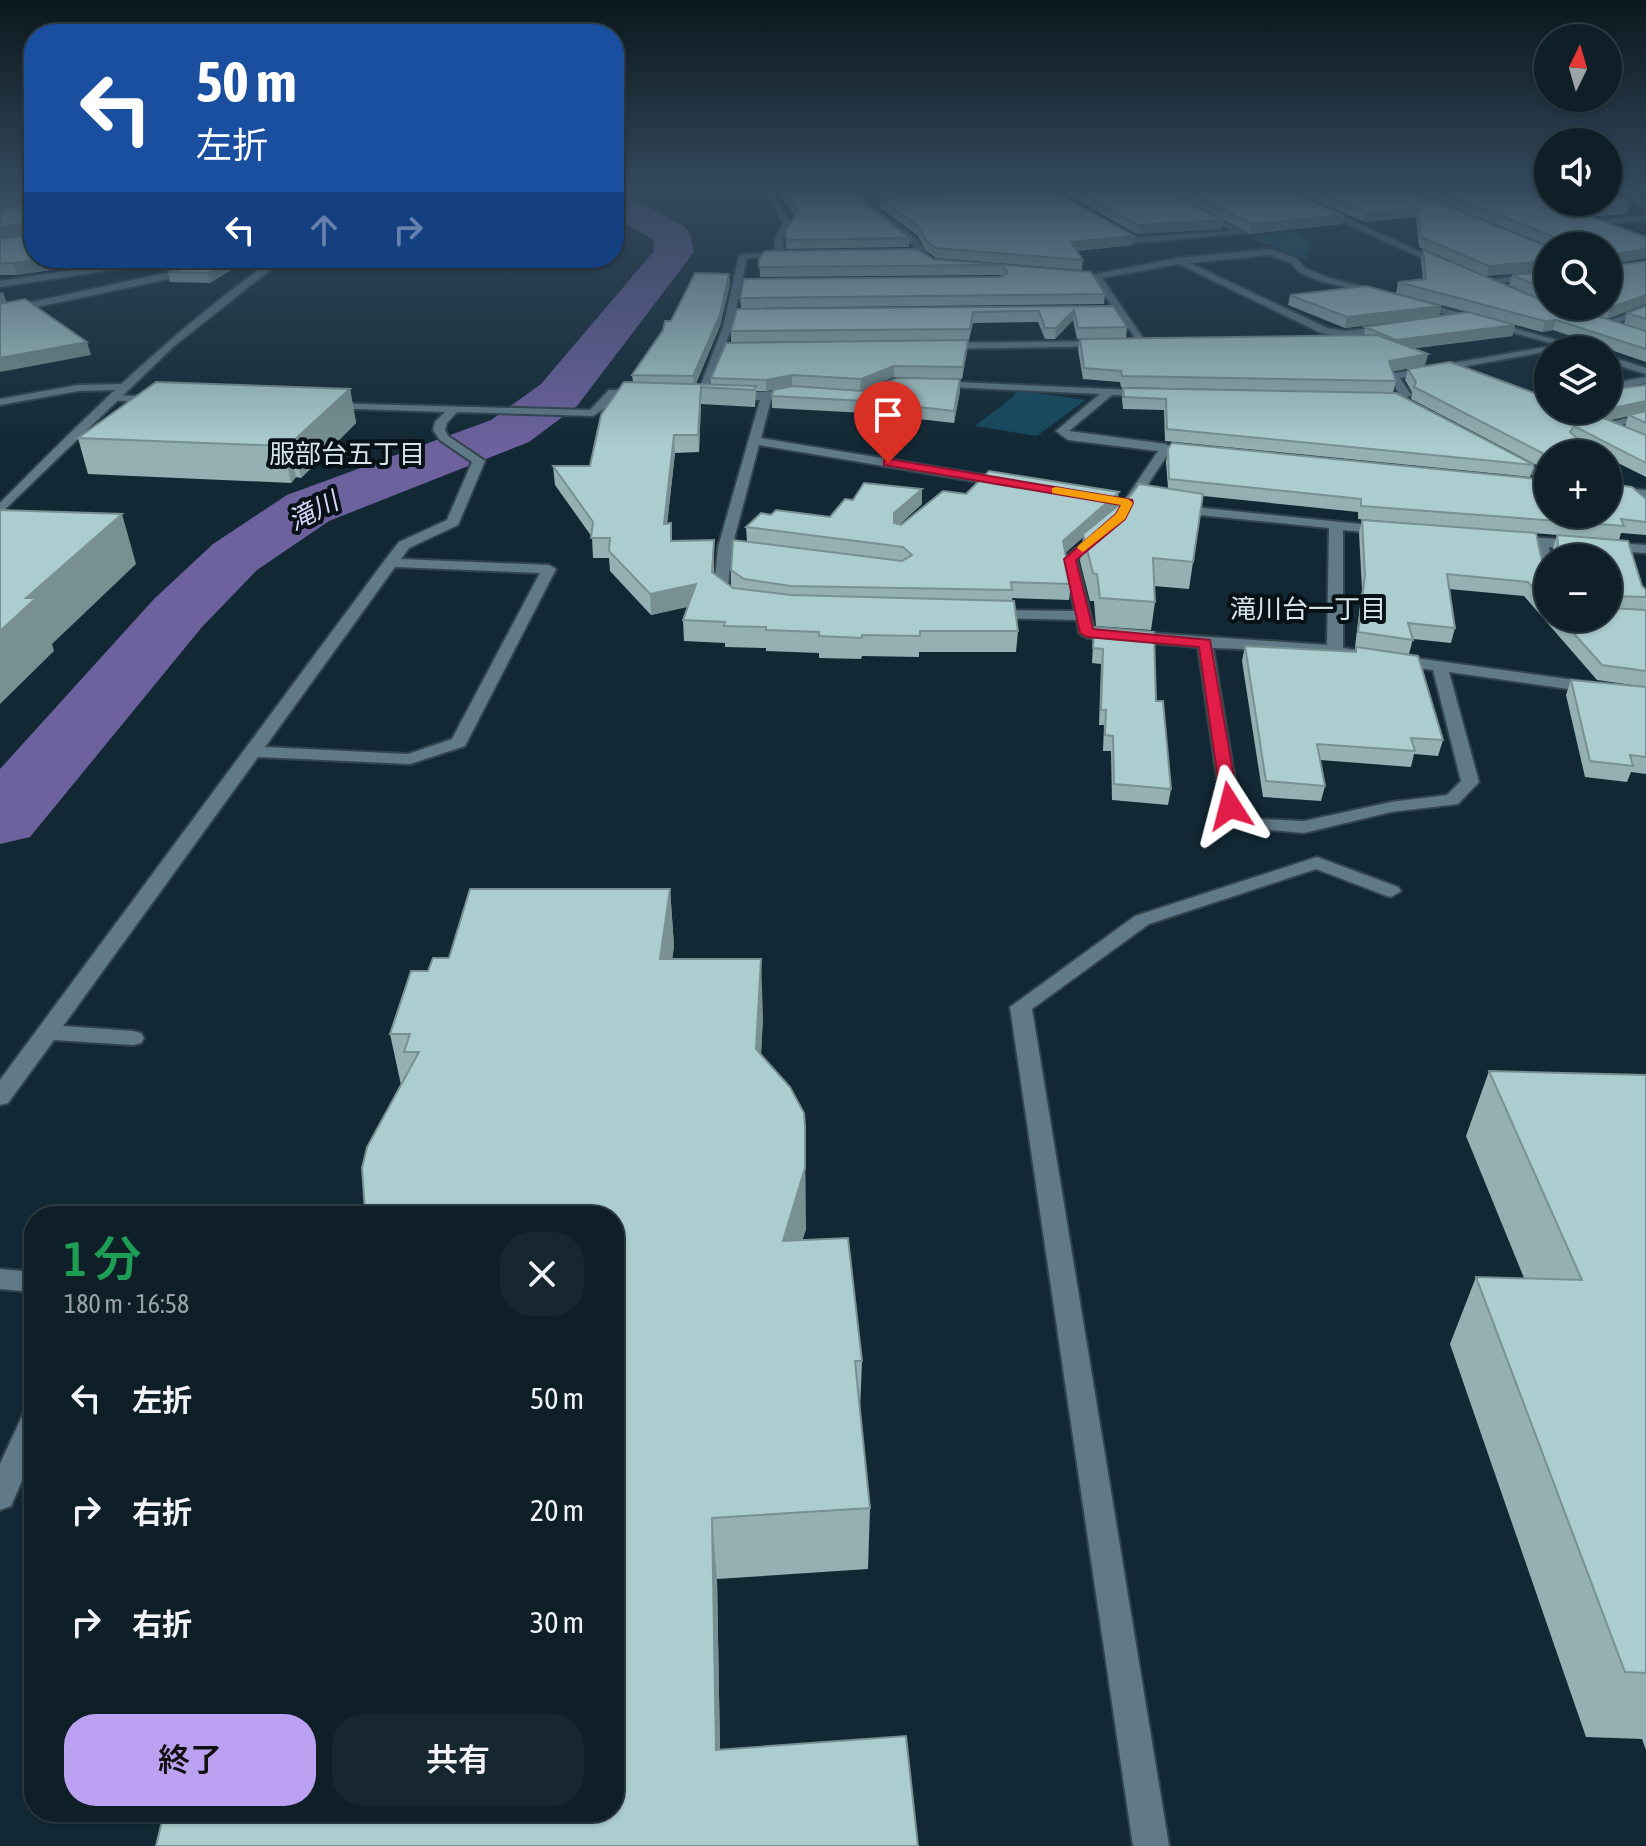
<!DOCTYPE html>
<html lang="ja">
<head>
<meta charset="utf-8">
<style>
	:root { --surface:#0e1f28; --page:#172730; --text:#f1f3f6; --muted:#9ba2a8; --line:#2e3d45; --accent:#bca0f2 }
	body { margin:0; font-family:"Asap Condensed","Noto Sans JP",sans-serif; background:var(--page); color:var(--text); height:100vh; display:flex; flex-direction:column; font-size:30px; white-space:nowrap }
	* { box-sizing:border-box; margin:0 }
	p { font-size:26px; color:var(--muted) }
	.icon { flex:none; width:44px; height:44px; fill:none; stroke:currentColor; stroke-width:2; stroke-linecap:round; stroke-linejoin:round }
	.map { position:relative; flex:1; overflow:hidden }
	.side { position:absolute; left:24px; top:1206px; width:600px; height:616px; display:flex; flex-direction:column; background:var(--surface); border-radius:32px; box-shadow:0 2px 6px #0004,0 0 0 2px var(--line) }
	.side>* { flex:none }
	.banner { position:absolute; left:24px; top:24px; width:600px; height:244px; border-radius:32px; box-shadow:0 2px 6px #0004,0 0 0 2px var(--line); background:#1a4fa0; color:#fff; overflow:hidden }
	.needle { width:52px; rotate:5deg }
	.buttons { position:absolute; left:1534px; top:24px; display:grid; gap:16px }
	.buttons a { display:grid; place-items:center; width:88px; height:88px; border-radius:50%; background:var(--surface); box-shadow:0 2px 6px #0004,0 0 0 2px var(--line); font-size:40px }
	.pin { position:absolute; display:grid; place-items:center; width:68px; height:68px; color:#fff; margin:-82px -34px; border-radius:50% 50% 50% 0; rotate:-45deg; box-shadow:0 0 8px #0007 }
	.pin .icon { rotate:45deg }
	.me { position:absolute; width:88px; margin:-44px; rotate:351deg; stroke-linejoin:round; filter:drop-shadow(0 0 6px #0008) }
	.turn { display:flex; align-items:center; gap:28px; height:168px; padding:0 40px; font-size:36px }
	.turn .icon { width:104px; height:104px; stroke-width:2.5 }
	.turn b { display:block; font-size:56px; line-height:68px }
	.lanes { display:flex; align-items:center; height:76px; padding:0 40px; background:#0003; justify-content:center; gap:40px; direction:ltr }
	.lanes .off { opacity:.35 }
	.round { display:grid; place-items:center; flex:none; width:84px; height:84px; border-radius:32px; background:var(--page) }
	.head { display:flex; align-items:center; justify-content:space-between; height:136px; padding:0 40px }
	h1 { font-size:48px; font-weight:600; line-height:60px; color:#1e9e55 }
	.primary-button { display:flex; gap:16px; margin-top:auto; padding:16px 40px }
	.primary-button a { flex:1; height:92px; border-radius:32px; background:var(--accent); color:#111; font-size:32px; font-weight:600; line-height:92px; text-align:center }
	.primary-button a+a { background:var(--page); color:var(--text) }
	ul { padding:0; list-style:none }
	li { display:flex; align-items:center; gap:24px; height:112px; padding:0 40px }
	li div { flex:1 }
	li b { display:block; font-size:30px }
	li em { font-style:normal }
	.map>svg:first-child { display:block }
	.green { fill:#15495e }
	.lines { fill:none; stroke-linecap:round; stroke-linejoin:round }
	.river { fill:#6d619e; fill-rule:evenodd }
	.street-casing { stroke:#33444e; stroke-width:4 }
	.secondary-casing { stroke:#33444e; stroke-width:4 }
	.highway-casing { stroke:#33444e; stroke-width:4 }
	.street { fill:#607a87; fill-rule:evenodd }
	.secondary { fill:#607a87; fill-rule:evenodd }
	.highway { fill:#89aeec; fill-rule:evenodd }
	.wall { fill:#94b0b2; fill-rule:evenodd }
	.shaded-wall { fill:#789091 }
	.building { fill:#accdcf; stroke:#789091; stroke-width:2 }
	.route { fill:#e11d48; stroke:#92132f; stroke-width:2 }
	.slow { fill:#f59e0b }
	.labels { text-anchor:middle; stroke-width:8; stroke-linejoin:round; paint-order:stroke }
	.far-neighbourhood-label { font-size:26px; fill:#d6e4eb; stroke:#071116 }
	.far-water-label { font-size:26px; font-style:italic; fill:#d8d3f7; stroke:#071116 }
</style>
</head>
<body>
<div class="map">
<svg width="1646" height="1846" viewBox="0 0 1646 1846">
	<rect width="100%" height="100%" fill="#122935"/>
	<path class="green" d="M1295,231l18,13 -7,16 -57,-23z
		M1015,390l70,10 -48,36 -62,-10 39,-30z"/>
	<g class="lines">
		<path class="river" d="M614,192l13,3 57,31 6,8 4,18 -117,154 -48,36 -200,79 -72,49 -55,57 -172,210 -30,7v-75l154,-170 59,-55 74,-49 204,-75 50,-36 113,-133 -1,-12 -39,-21z"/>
		<defs>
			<path id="street" d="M863,190h8l-6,8 2,4 49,36 14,21 10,3v4l-16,-3 -14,-21 -49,-37 -4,-7z
				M1152,190h10l85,43 -112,10 -27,-15v-4h6l23,13 96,-6z
				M1622,190h9l15,14v6z
				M767,192h6l18,32 -8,14v14l9,3 -45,3 -15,69 -26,68 -10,2 27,-70 16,-72 36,-3v-14l8,-14z
				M1646,216v4l-51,4 -4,-2z
				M1269,249l27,9 9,10 21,9 59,16 -5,3 -60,-15 -21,-9 -9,-10 -22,-7 -78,8 137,65 18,3 46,-6 5,3 -51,9 -24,-4 -142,-69 -77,14 45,66 -5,3 -49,-67 -30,-4 5,-3 28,1 83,-16z
				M150,258h28l21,8 43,-8h24l-266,57v-6l189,-41 -15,-5 -24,1 -150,23v-6z
				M1548,273v6l-66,5 -5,-3z
				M1412,301h6l159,45 -177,32 11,17 -11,6h-8v-4l7,-3 -10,-20 169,-29 -146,-40z
				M1646,306v6l-39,15 -8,-2z
				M1103,341l5,3 -1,2 -164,3 -5,-3 5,-3z
				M1608,356l38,12v6l-38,-12z
				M1646,377v6l-38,7v-6z
				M934,381l220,10v4l-4,1 -38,-1 -43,36 97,13 6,4 -41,62h-10l-1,-3 38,-56 -90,-11 -12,-9 44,-37 -170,-8 -1,-2z
				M78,385l45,-1 5,3 -5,3 -45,1 -78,14v-6z
				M609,390h33l5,3 -5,3 -25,-1 -5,8 -19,13 -136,-4 -10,11 -2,7 3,6 37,25 -27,64 -49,23 -8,11 148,6 7,4 -91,177 -55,18 -152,-7 -195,269 70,5 8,2 3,5 -3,5 -8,2 -79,-5 -46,63 -8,2v-25l385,-520 14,-18 48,-22 25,-58 -32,-22 -7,-10 2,-8 10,-10 -117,-4 -4,-1v-4l266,7zM395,567l145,6 -88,166 -44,15 -143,-7z
				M797,390l5,3 -1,2 -30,5 -10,38 247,41 6,4 -6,4 -249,-42 -27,102 -4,40 12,10 -7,4 -19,-12 4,-42 42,-147 -30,-1 -6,-3c9,-5 58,-4 73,-6z
				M112,395l48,2 6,3 -6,3 -52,-3 -2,-2z
				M1646,414v6l-31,6 31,14v8l-50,-23z
				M1508,453l40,21v9l-44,-23 -2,-3z
				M1608,487l38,3v8l-38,-3z
				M1174,505l216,22v6l-5,1 -42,-4v118l303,42v10l-197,-28 30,110 -21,22 -67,8 -87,21 -57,-5 -26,-22 -23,-159 -111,-9 -8,-5 -2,-13 -86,-2 -7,-4 7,-4 84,1 -12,-52 38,-30 5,1v6l-29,24 17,69 233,16 2,-117 -160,-16 -1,-3zM1213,648l86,3 134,19 28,111 -14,14 -56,7 -87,19 -46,-2 -19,-15z
				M1512,536l134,9v8l-97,-6 2,11h-3v20l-7,-4 -6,-28 -28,-3 -2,-3z
				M1317,857l81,30 3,4 -10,6 -7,-2 -68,-26 -167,55 -117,85 137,837h-36l-123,-839 125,-91z
				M0,1269l34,3v20l-34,-3z
				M34,1409v44l-23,53 -11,4v-46l24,-52z"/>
			<path id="secondary" d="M1273,190h11l167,76 -7,2z
				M275,258h10l-112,89 -173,167v-11c87,-88 174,-174 275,-245z"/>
			<path id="highway" d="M0,190h16l-16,5z"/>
		</defs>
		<use href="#street" class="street-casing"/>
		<use href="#secondary" class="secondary-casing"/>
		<use href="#highway" class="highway-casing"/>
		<use href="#street" class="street"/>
		<use href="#secondary" class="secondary"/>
		<use href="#highway" class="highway"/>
	</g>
	<path class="wall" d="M34,190v68h96l-113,17h-17v-81z
		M777,190h83l-3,4 2,4 51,40 -1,9 -123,2v-9l9,-24z
		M945,190h108l81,46 -1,9 -56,6 6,9 -1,10 -146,-12 -11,-8 -7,-14 -38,-28 1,-9 61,-4 4,-2z
		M1059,190h107l56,39 -85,5z
		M1169,190h118l57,25 -2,9 -92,10z
		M1292,190h117l139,57v24l-62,5 -67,-29 -3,-30 -52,5z
		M1411,190h107l128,47v21l-37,6 2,2 35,-5v43l-39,15 39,12v31l-93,-32 -11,2 -146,-39 2,-11 25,-2 -2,-20 2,-10 119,49 -33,-14 3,-10 36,-3v34h60v-60h-59z
		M1522,190h26v9z
		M1630,201l-3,13 -33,2 -39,-14z
		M186,258h48h-2l2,10 -24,15 -40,-1 -2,-10 63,-14 -32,5z
		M759,259h174l158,13 14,22 -1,10 -363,4 -1,-10 262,-22 -2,-1 -240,2z
		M729,274l1,10 -10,42 -24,58h15v-6l256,-27 -5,28 -68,-2 -34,14 -68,-5 -26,5h-10l-1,16 -54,-3 -2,48 -24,1 -8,70h4l1,18 42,19v13l17,13v-16l16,-29 -1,-14 25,-12 59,2 92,-13 -23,21h2l216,-18 51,-19 -2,-26 2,-13 443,35 35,15v36l-25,-2 -2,7 -261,-21v-7l-155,-16 -14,93 -35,-3 1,16 -4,28 -55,-4 -2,-25h-4l-10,-40 3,-24 -18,16 6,31 -2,16 -57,-2 6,33 -2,21h-97v5l-57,-1 -1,3 -42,-1v-5l-53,-2v-3l-41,-1v-4l-41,-2 -1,-21 5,-14 -37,9 -41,-44 -1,-13h-16l-1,-21 -37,-52 -2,-19h37l43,-84 -1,-7 39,-54z
		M1290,295l151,11 -2,10 -94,12 -57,-23z
		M1113,306l14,21 -1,11 -49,1 -4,-19 -18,19h-10l-7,-17 -65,1 -4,17 -238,2v-11l6,-22z
		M1646,306v25l-22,-7 3,-11z
		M1515,325l-3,11 -98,12 14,6 -3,11 -33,6 4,10 -3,12 -272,-6 -1,-5 -37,-3 -5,-29 2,-11 284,-4 1,-8z
		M1408,369l140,41 98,-25v92l-38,-19v-4h-7l-14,-7 -39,7v17l-137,-72 1,-7 -7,-12zM1628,416l-3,11 -16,-7z
		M1123,388l411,77 -4,12 -365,-36 -1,-31 -41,-1 -1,-10z
		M350,389l6,34 -55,55 -5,-1 -5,6 -203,-9 -10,-36z
		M863,391h97l-6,32 -89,-10 -93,-5v-12z
		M1362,520l174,13 6,28 6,3v54h60v-60h-54l-1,-10 4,-13 71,6 14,45 4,4v97l-49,-7 -73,-84 -75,-7 6,39 -4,15 -38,-4 -4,15 -54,-7 7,-58 -3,-56z
		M1094,627l62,74 15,88 -3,16 -56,-5 -1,-49h-8l1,-26h-5l2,-61 -9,-1z
		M1245,646l198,94 -5,16 -24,-2 -3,13 -91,-7 5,26 -4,15 -58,-4 -21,-136z
		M1571,680l75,7v87l-15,-2 -4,10 -42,-5 -19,-82z
		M670,889l4,57 -2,13 91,58 -2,37 45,175 -4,11 60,121 -2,49 10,98 -2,61 -151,10 3,171 -106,62v-596h-248l-1,-4 36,-127 -11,-51 38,-63 21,-13z
		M1489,1071l157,4v675l-4,-11 -56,-2 -136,-393 26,-67 48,1 -58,-142z"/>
	<path class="shaded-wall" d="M871,190h62v4l-62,4z
		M33,195l1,11 -34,5v-11z
		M1630,201l-3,13 -33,2 3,-9z
		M1418,208l-2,9 -52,5 2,-9z
		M1344,215l-2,9 -92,10 1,-10z
		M1223,220l-1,9 -85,5 1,-9z
		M30,222l3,11 -33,7v-12z
		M1134,236l-1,9 -62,6v-9z
		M1646,249v9l-38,7v-10z
		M49,258h81l-113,17 -3,-12z
		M198,258h36h-2l2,10 -24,15 -2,-10 24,-15 -33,5z
		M1548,261v10l-62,5 3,-10z
		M729,274l1,10 -10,42 -26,62 -1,-12z
		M3,292l4,12 -7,2v-13z
		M1646,295v9l-39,15 3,-11z
		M1441,306l-2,10 -94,12 2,-11z
		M1074,310l-1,10 -18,19 1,-11z
		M1556,320l-3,10 -11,2 3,-11z
		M1515,325l-3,11 -118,15 2,-11z
		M968,340l-1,11 -5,28 1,-12z
		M87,342l4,13 -91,17v-14z
		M1428,354l-3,11 -39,8 3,-12z
		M894,366v11l-34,14 1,-12z
		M792,375v11l-26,5v-11z
		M960,379v12l-6,32v-12z
		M701,387v17l-2,48 -1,-17z
		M350,389l6,34 -55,55 -8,-37z
		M1646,401v11l-53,12 4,-12z
		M674,435l1,18 -10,90 -1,-19z
		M288,441l8,36 -5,6 -8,-37z
		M1615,472l-4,12 -3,2 1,-12z
		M922,489v15l-28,25v-16z
		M1119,492l-2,15 -56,50 2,-16z
		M122,514l14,50 -84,80 2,7 -54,53v-73l26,-33z
		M714,540v20l-1,32 -1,-20z
		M696,584l1,21 -46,10 -1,-21z
		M670,889l4,57 -9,71 -5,-58z
		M761,959l2,58 -5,91 -2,-59z
		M805,1126l1,103 -22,73 -1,-61z
		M712,1518l5,61 4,229 -5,-58z"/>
	<path class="building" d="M15,190h19v68h15l-35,5h-14v-24l31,-5 3,-9 -4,-3 -30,6v-18l31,-6 2,-9 -33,5v-6z
		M783,190h73l3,8 51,40 -124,2v-10l12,-19z
		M947,190h106l81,46 -63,6 12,18 -147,-12 -10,-7 -8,-15 -37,-27 61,-4 5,-3z
		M1075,190h91l57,30 -85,5z
		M1186,190h101l57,25 -93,9z
		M1313,190h96l139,57v14l-59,5 -68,-29 -3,-29 -52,5z
		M1435,190h83l128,47v12l-38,6v6v-15h-57l3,-2 -2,-8z
		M1608,193l22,8 -6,2 6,2 -33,2 -15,-5h26z
		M917,249l16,10 158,13 14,22 -365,4 4,-19 257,-2 7,-5 -7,-7 -242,2v-8l6,-8z
		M1423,250l111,47 14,4v5h16l82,25v18l-90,-29 -11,1 -147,-39 28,-3z
		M232,258l-24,15 -40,-1z
		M1646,261v34l-36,13 -8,-2h6v-43l3,3z
		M1548,272v18l-36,-15z
		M695,273l34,1 -9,41 -27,61 -61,-1 31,-45 2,-9h6z
		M1366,286l75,20 -94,11 -57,-22z
		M25,299l62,43 -87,16v-54z
		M1113,306l14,21 -49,1 -4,-18 -18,18h-11l-6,-17 -66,1 -3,17 -239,2 6,-22z
		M1646,306v13l-19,-6z
		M1468,312l47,13 -119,15 -31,-13z
		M1377,335l51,19 -39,7 7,20 -274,-5 -1,-5 -37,-3 -4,-29z
		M968,340l-5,27 -69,-1 -33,13 -69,-4 -26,5 -55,-2 15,-35z
		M1450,362l98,36v12h56l-7,2 1,4 48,19v28l-72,-37 -4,6 25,22h-47v2l-134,-69 2,-5 -8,-13z
		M897,378l63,1 -6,32 -89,-10 -93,-5 1,-6 19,-4 71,5z
		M156,382l194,7 -57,52h-5l-5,5 -205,-8z
		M624,382l132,4 -2,4 -53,-3 -3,48h-24l-10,89 7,-1v18l43,-1 -2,32 21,16 58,7 223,6 4,30h-98v5l-58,-1v3l-43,-2v-4l-53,-2v-3l-42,-1 1,-4 -42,-2 13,-36 -46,10 -41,-43 1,-13h-19l2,-16 -40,-56h37l11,-51z
		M1646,385v16l-38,8v-19z
		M1123,388l273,5 138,72 -367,-36 -1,-30 -42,-2z
		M1646,411v12l-17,-8z
		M1172,443l376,37v34h60v-49l7,7 -6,2 1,10 22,3 14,12v23l-25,-3 3,7 -263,-20v-7l-192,-20 -1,-30z
		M989,471l130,21 -56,49 8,43 -60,-2 1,8 -221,-4 -47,-7 -13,-9 2,-30 169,21 10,-6 -9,-8 -157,-20 15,-14 10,2 5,-5 54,7 15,-18 8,1 11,-17 58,6 -28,24v10l7,2 42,-34 23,3z
		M1139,484l64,10 -10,68 -40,-4 2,44 -55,-4 -3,-24 -4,-1 -10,-39 48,-39z
		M0,510l122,4 -96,84h10l-36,33z
		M1362,520l174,13 6,28 6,3v41l-20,-23 -81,-8 8,54 -47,-5 5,17 -55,-8 7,-57z
		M1557,535l71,6 14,45 4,4v7l-33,-1 -3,5h-2v-43h-53l3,-14z
		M1608,608l38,2v61l-44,-6 -42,-47h48z
		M1094,627l60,5 2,69h7l8,88 -57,-5 -1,-48 -8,-1 1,-25h-5l2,-61 -10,-1z
		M1245,646l111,6v-5l62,9 25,84 -32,-2 4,13 -98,-7 8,42 -59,-5z
		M1571,680l75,7v70l-16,-2 3,11 -43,-5z
		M470,889h200l-10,70h101l-5,90 34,38 14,26 1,13v42l-22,73 65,-3 14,123h-7l15,147 -158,10 4,232 190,-14 12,110h-762l6,-25 46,-4 2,-5h404v-596h-247l-2,-4 -3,-44 5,-21 52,-95h-15l6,-18h-20l21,-63h17l5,-13h16z
		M1489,1071l157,4v598l-21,-1 -149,-395 106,3z"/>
	<linearGradient id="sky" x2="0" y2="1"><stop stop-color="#0a171d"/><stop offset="0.42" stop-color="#33495c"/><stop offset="1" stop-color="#33495c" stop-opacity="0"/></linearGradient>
	<rect width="1646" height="449" fill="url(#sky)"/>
	<path class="route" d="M888,459l244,41 1,3 -8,16 -49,41 17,69 117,11 29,166 -3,3h-11l-3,-3 -23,-159 -112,-10 -7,-4 -16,-74 52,-45 5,-9 -237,-40v-5z"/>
	<path class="slow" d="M1056,487l72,12 5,4 -8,16 -42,33 -6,-4 2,-3 37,-31 5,-9 -69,-12v-5z"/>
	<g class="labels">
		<g class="far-neighbourhood-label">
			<text x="347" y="463">服部台五丁目</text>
			<text x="1308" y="618">滝川台一丁目</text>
		</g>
		<g class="far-water-label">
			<text transform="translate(313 511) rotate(-27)" y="9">滝川</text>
		</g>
	</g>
</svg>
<div class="buttons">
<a><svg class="needle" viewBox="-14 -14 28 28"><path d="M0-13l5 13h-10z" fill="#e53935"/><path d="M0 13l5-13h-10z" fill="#9ba2a8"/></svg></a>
<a><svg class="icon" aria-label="sound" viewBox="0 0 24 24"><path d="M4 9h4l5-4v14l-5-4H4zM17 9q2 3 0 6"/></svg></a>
<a><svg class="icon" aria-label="search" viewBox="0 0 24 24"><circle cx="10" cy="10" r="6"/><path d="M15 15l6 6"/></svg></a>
<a><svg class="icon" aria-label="layers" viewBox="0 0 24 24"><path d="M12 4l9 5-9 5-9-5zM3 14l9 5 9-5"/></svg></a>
<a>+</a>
<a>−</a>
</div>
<div class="pin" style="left:888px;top:463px;background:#d93025"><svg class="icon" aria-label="arrive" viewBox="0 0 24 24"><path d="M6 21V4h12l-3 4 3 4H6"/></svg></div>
<svg class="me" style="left:1230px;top:806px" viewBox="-20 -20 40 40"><path d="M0-17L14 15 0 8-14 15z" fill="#e11d48" stroke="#fff" stroke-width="4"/></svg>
<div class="banner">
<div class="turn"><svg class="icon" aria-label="left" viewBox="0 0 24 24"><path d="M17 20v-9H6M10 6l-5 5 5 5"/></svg><div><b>50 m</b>左折</div></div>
<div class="lanes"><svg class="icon" aria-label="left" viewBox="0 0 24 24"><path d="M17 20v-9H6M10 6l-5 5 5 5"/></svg><svg class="icon off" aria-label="ahead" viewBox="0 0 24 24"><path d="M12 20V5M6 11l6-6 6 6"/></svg><svg class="icon off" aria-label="right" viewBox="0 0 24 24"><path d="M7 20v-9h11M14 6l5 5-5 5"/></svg></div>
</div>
<section class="side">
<div class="head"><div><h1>1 分</h1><p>180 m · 16:58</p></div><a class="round"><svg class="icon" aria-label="close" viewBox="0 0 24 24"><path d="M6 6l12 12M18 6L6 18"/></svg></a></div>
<ul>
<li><svg class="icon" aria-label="left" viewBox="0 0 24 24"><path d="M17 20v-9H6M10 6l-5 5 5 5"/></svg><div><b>左折</b></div><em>50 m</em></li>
<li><svg class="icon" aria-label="right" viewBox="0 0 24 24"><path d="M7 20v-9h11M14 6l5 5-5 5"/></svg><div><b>右折</b></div><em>20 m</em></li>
<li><svg class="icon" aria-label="right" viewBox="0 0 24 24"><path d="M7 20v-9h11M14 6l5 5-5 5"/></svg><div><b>右折</b></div><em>30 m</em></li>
</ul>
<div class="primary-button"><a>終了</a><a>共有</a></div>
</section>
</div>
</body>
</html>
